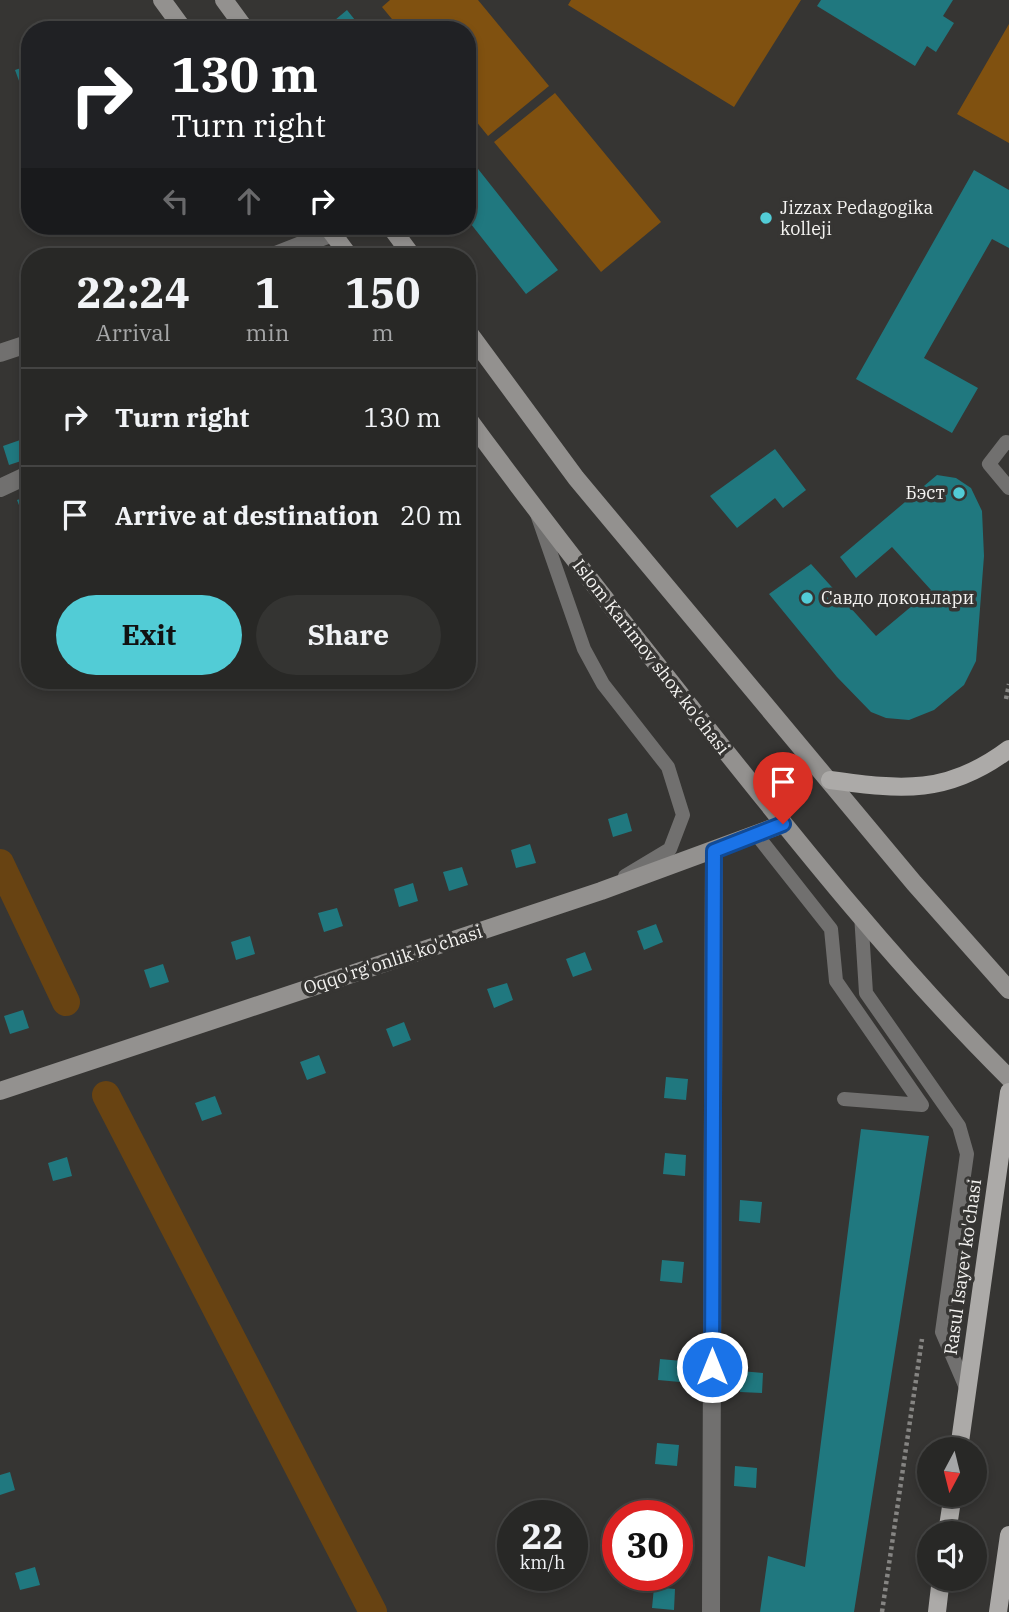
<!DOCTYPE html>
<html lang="en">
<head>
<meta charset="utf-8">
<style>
	:root { --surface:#282826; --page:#343432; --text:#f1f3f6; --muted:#a5a6a7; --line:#444443; --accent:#52ccd6 }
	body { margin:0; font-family:"IBM Plex Serif",serif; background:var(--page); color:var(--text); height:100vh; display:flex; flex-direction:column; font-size:26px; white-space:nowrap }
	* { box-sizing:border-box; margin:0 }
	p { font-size:23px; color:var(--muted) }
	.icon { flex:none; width:38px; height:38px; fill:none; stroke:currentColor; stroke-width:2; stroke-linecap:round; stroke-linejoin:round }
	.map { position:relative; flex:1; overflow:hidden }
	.details { position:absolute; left:21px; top:248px; width:455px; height:441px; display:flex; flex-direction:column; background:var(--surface); border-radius:28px; box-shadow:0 4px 10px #0003,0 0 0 2px var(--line) }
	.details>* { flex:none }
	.banner { position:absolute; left:21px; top:21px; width:455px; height:214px; border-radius:28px; box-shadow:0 4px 10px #0003,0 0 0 2px var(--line); background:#202124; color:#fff; overflow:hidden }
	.needle { width:46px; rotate:187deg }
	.fabs { position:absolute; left:917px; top:1437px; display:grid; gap:14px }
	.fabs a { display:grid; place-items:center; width:70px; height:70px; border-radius:50%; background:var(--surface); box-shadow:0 4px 10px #0003,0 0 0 2px var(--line); font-size:35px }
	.speed { position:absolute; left:497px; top:1500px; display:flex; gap:14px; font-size:35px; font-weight:700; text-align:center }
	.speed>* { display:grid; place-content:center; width:91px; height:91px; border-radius:50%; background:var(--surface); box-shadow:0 4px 10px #0003,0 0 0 2px var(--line); line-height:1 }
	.speed small { font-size:18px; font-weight:400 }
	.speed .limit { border:10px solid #d22; background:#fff; color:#111 }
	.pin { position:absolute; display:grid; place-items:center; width:60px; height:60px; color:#fff; margin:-72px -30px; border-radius:50% 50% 50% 0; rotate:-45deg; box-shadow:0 0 7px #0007 }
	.pin .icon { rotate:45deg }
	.me { position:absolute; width:77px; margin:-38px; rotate:0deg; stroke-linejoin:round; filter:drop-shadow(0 0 5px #0008) }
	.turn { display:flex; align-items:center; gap:24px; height:147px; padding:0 35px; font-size:32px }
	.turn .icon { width:91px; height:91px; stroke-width:2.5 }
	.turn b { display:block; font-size:49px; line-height:60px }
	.lanes { display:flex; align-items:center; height:66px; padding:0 35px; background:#0003; justify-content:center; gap:35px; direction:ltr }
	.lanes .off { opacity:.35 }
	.eta { display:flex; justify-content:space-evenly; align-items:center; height:119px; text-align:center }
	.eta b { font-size:42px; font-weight:800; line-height:49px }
	.button { display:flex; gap:14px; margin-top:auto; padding:14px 35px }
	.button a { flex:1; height:80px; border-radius:42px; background:var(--accent); color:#111; font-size:28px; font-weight:800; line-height:80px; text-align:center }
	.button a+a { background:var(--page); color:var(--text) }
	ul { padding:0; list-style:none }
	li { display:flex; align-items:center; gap:21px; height:98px; padding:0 35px; border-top:2px solid var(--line) }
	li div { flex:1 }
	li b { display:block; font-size:26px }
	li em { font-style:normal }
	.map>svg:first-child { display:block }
	.green { fill:#805110 }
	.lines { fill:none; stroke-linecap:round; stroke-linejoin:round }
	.canal { stroke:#684312; stroke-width:28 }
	.building { fill:#20787f }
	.path { stroke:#868583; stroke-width:4.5; stroke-dasharray:3.5 3.5; stroke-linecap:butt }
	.lane { stroke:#71706f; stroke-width:14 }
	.street { stroke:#71706f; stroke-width:18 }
	.secondary { stroke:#93918f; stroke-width:18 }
	.primary { stroke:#acaaa8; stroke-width:18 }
	.route-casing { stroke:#114b97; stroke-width:18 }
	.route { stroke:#1a73e8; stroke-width:12 }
	.poi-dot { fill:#52ccd6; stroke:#363533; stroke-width:2.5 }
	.labels { text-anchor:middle; stroke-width:7; stroke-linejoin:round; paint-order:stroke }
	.poi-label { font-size:18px; fill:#f4f3f1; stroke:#363533; text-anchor:start }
	.street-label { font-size:18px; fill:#f4f3f1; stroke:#363533 }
</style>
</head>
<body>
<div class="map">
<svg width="1009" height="1612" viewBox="0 0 1009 1612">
	<rect width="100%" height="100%" fill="#363533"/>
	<path class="green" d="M390,0h88l71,86 -61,50 -21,-26v-80h-66l-19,-23z
		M571,0h230l-67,107 -166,-102z
		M1009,24v119l-52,-29z
		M555,93l106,129 -60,50 -107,-130z"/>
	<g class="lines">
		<path class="canal" d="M0,863l66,139
			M106,1095l267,517"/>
	</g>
	<path class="building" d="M821,0h132l-10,16 11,7 -18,29 -9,-6 -12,20 -98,-60z
		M347,10l16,20h-40z
		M30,65v21l-8,3 -7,-19z
		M467,155l91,115 -32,24 -59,-75z
		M974,170l35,20v58l-17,-9 -68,119 54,30 -26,45 -96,-54z
		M23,439l7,19 -21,7 -6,-19z
		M775,449l31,41 -23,18 -8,-10 -38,30 -27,-32z
		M937,475l19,3 15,10 11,23 2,45 -8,105 -12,24 -30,25 -25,10 -23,-2 -15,-6 -34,-35 -68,-83 42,-30 65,72 55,-46 -39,-43 -36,31 -16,-21z
		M30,496v20l-6,2 -7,-18z
		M627,813l5,18 -19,6 -5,-18z
		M530,844l6,19 -20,5 -5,-18z
		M462,867l6,18 -19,6 -6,-19z
		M413,883l5,18 -19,6 -5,-18z
		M337,908l6,18 -19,6 -6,-19z
		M656,924l7,18 -19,8 -7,-19z
		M250,936l5,18 -19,6 -5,-18z
		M585,952l7,18 -19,7 -7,-18z
		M163,964l6,18 -19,6 -6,-18z
		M507,983l6,17 -19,8 -7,-19z
		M23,1010l6,18 -19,6 -6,-18z
		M404,1022l7,18 -18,7 -7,-18z
		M319,1055l7,18 -19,7 -7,-18z
		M666,1077l22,2 -2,21 -22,-2z
		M215,1096l7,18 -20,7 -7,-18z
		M861,1129l68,7 -75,476h-94l8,-56 37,11z
		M665,1153l21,2 -1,21 -22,-2z
		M67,1157l5,19 -19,5 -5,-18z
		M740,1200l22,2 -2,21 -21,-2z
		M662,1260l22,2 -2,21 -22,-2z
		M660,1359l22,2 -2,21 -22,-2z
		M741,1371l22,2 -1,20 -22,-1z
		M657,1443l22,2 -2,21 -22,-2z
		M735,1466l22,2 -1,20 -22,-2z
		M10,1472l5,18 -15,5v-20z
		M35,1567l5,18 -20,5 -5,-17z
		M654,1587l21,2 -1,21 -22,-2z"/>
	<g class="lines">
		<path class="path" d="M1006,699l3,-15
			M882,1612l40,-273"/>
		<path class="lane" d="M1009,443l-3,-1 -17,22 20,24
			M537,514l47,135 19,35 65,83 15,48 -13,34 -45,27
			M756,834l75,95 5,52 86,124 -78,-6
			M861,914l5,79 93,133 8,28 -25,178 25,58"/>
		<path class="street" d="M271,257l61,-24
			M0,353l30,-10
			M0,488l30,-14
			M711,1612l3,-761"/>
		<path class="secondary" d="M162,0l22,30
			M224,0l22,30
			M327,226l23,31
			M390,226l23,31
			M467,330l109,148 338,405 95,107
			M467,417c77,105 157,206 237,307 97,122 195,245 305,354
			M0,1091l601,-200 182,-67"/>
		<path class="primary" d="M830,780c72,10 118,15 179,-31
			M959,1449l50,-357
			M947,1533l6,-39
			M937,1612l4,-34
			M998,1612l11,-77"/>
	</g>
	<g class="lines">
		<defs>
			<path id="route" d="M712,1367l2,-516 69,-27"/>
		</defs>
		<use href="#route" class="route-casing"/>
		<use href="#route" class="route"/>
	</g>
	<g class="poi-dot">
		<circle cx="766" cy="218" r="7"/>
		<circle cx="959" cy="493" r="7"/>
		<circle cx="807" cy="598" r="7"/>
	</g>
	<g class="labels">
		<g class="poi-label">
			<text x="780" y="214">Jizzax Pedagogika<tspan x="780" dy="21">kolleji</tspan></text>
			<text x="945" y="499" text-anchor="end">Бэст</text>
			<text x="821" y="604">Cавдо доконлари</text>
		</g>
		<g class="street-label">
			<text transform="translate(651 657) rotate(52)" y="6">Islom Karimov shox ko'chasi</text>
			<text transform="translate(393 960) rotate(-18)" y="6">Oqqo'rg'onlik ko'chasi</text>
			<text transform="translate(963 1267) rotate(-82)" y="6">Rasul Isayev ko'chasi</text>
		</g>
	</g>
</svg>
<div class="fabs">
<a><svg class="needle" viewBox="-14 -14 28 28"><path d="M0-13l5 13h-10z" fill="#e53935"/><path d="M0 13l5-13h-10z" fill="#a5a6a7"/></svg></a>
<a><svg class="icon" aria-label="sound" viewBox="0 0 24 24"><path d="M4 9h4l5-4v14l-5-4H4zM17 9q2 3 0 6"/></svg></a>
</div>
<div class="speed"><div>22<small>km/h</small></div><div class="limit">30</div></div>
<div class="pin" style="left:783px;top:824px;background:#d93025"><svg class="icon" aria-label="arrive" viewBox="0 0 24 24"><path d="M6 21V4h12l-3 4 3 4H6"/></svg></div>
<svg class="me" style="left:712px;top:1367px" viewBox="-20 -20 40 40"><circle r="17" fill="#1a73e8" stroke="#fff" stroke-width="3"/><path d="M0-11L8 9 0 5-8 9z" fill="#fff"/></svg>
<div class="banner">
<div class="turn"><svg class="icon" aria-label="right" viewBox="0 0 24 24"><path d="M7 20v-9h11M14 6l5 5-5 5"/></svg><div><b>130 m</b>Turn right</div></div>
<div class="lanes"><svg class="icon off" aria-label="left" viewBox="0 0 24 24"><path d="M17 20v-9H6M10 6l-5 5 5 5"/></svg><svg class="icon off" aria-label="ahead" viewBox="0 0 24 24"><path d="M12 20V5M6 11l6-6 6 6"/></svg><svg class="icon" aria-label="right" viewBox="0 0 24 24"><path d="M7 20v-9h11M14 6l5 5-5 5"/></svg></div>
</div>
<section class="details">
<div class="eta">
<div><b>22:24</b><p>Arrival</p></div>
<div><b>1</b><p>min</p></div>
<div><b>150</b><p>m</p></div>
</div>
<ul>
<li><svg class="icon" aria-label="right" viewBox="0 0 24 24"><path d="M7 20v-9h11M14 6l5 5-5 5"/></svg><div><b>Turn right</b></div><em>130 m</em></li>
<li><svg class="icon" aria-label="arrive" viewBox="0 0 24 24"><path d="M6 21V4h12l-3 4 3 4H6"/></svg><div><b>Arrive at destination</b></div><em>20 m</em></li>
</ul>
<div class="button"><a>Exit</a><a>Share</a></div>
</section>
</div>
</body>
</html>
